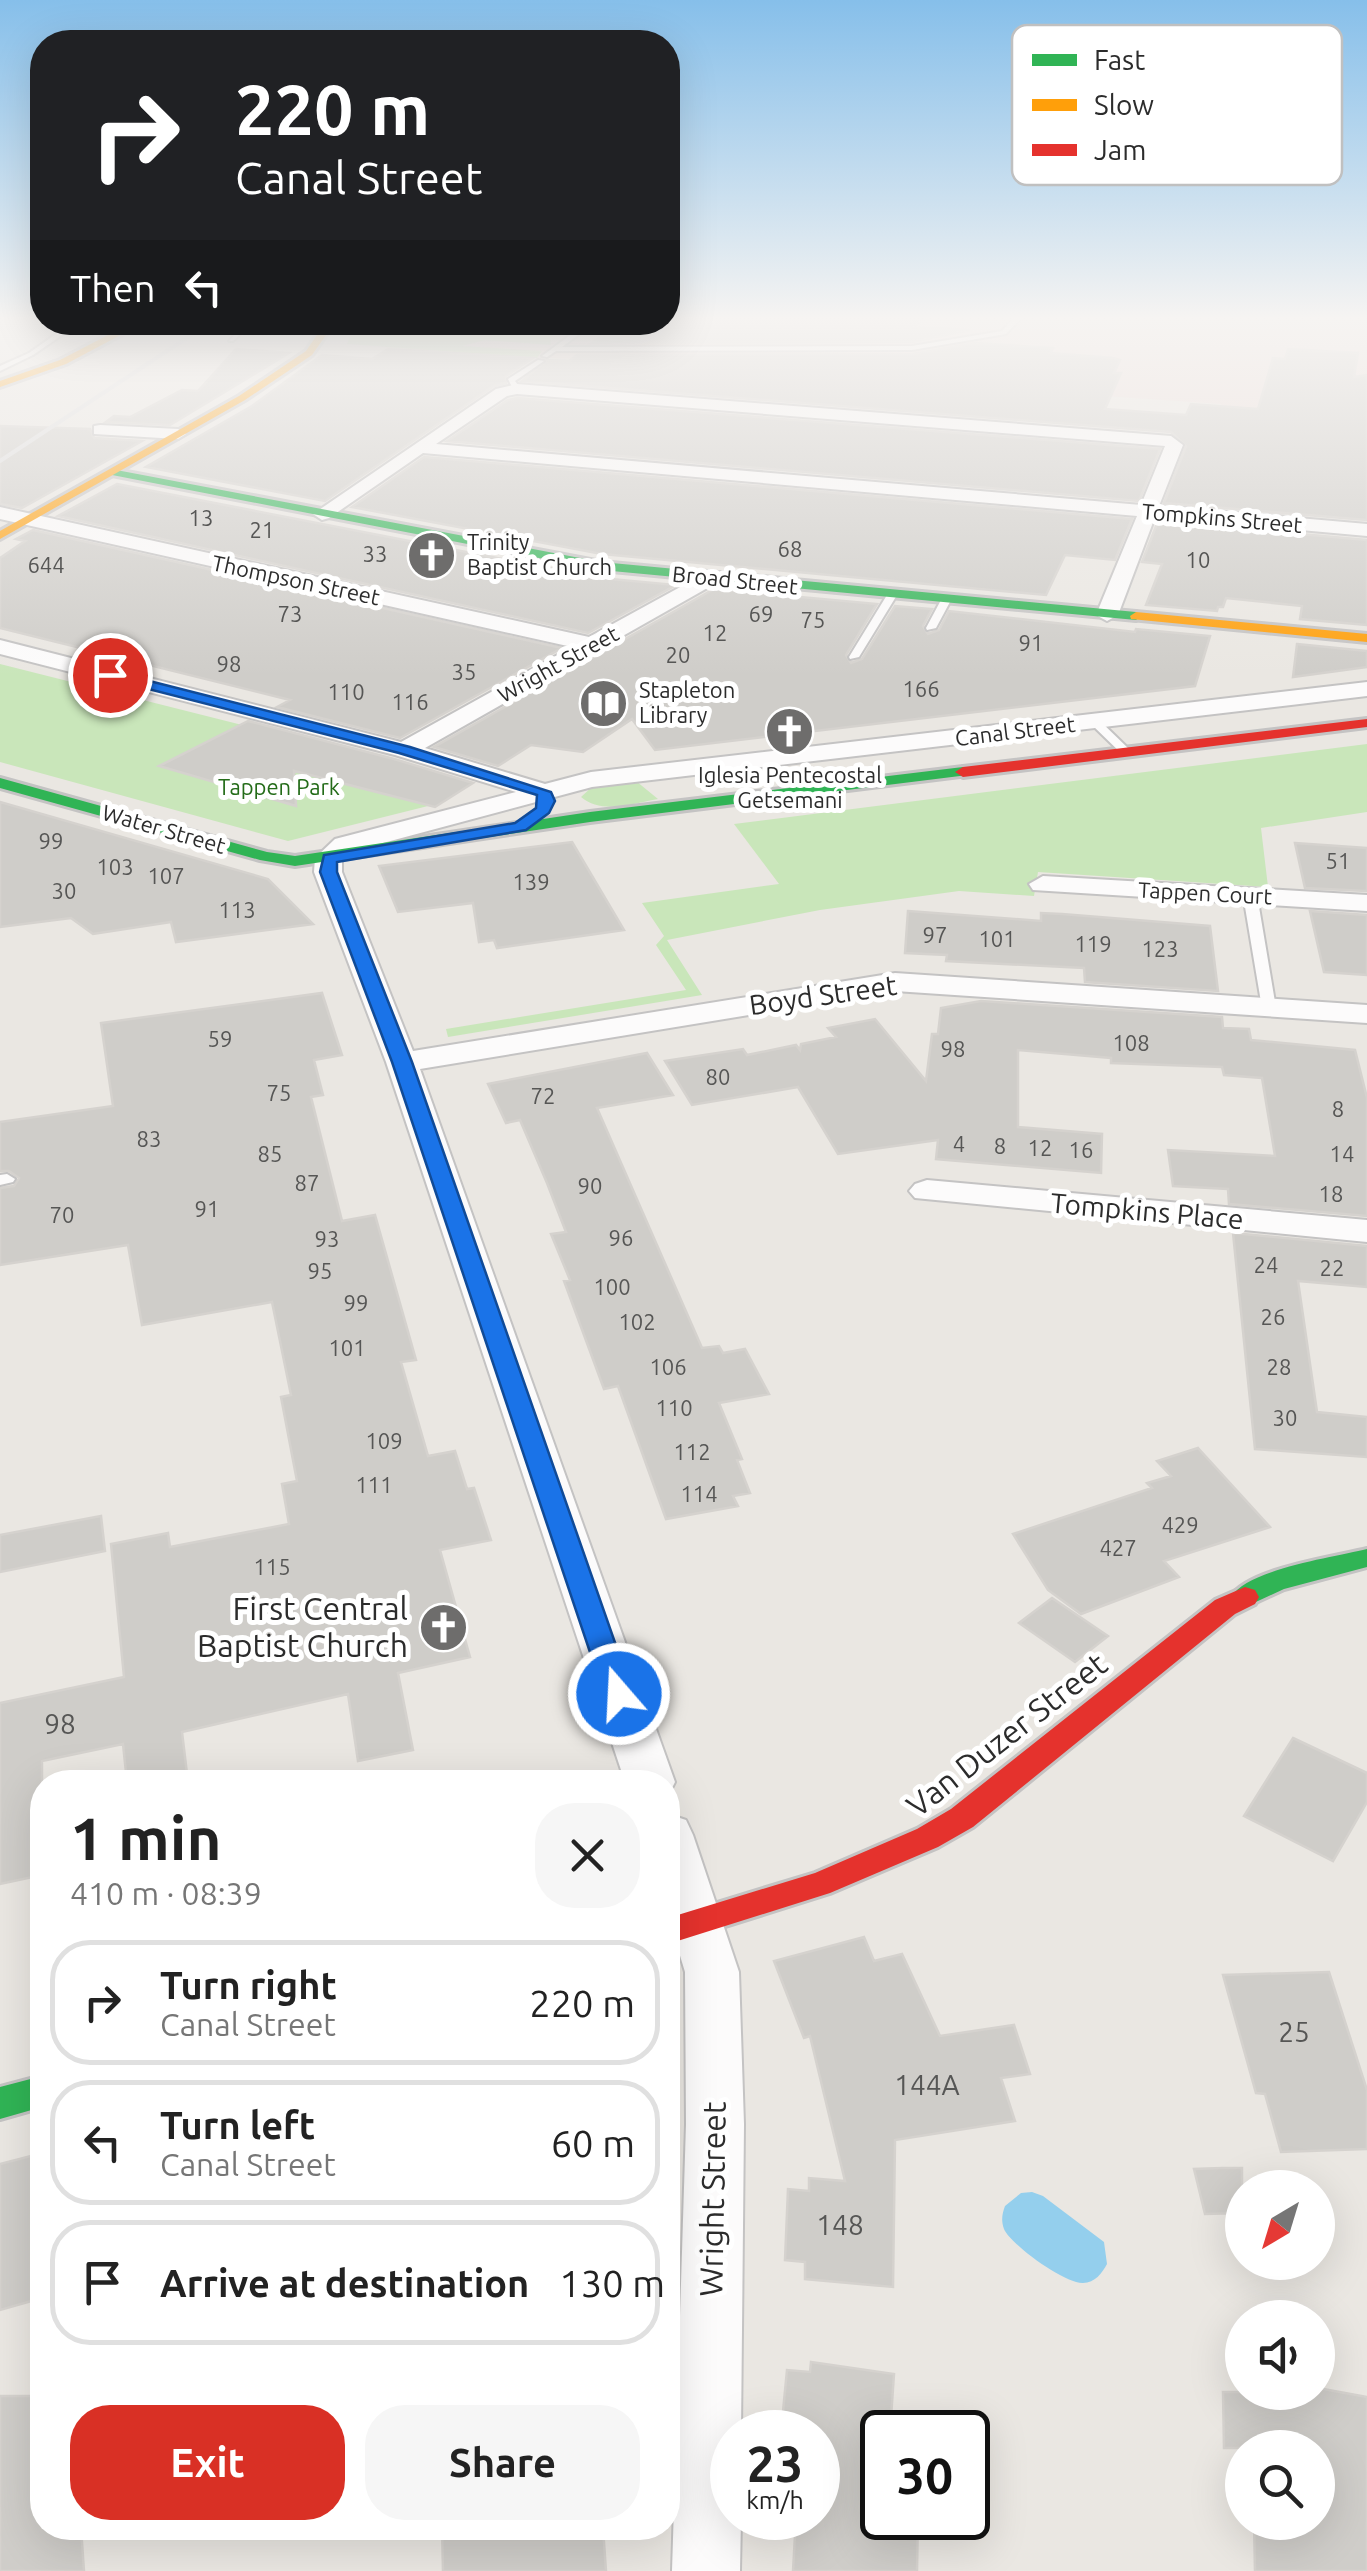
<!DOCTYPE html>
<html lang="en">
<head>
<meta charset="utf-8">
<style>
	:root { --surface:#fff; --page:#f6f6f6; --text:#222; --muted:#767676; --line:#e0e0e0; --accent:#d93025 }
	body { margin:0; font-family:Ubuntu,sans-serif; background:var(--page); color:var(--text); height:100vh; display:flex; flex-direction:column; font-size:38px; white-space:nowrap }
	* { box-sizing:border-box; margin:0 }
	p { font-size:32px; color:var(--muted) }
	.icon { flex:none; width:55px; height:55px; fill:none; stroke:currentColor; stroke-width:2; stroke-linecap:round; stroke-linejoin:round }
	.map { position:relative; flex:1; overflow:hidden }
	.details { position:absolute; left:30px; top:1770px; width:650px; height:770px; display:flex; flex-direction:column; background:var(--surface); border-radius:40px; box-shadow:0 10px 40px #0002 }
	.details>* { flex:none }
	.guide { position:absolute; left:30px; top:30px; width:650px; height:305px; border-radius:40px; box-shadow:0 10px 40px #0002; background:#202124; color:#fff; overflow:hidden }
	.needle { width:65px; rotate:218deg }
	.fabs { position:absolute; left:1225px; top:2170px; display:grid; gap:20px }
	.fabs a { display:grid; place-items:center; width:110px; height:110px; border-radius:50%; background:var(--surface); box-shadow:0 10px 40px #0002; font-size:50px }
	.speed { position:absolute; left:710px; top:2410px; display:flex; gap:20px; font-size:50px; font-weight:700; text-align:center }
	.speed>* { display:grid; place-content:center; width:130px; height:130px; border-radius:50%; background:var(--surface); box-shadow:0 10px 40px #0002; line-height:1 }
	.speed small { font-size:25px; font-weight:400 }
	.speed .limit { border:5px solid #111; border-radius:15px; background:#fff; color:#111 }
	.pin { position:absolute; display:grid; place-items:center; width:85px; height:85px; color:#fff; margin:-42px; border:5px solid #fff; border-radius:50%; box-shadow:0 2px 10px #0007 }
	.me { position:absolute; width:110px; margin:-55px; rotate:341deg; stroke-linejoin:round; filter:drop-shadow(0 0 8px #0008) }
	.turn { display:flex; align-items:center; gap:35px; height:210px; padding:0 40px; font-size:45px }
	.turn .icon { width:130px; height:130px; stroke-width:2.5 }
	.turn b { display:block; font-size:70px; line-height:85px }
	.then { display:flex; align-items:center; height:95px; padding:0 40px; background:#0003; gap:20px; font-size:38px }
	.round { display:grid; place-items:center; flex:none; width:105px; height:105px; border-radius:40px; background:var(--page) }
	.summary { display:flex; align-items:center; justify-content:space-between; height:170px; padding:0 40px }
	h1 { font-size:60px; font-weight:700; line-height:75px }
	.button { display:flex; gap:20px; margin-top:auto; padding:20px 40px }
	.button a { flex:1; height:115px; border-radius:40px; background:var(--accent); color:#fff; font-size:40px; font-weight:700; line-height:115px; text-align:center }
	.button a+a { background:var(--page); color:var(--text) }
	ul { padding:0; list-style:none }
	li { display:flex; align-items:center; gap:30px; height:125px; margin:0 20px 15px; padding:0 20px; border:5px solid var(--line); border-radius:40px }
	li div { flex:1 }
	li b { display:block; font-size:38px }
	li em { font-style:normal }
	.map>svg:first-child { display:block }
	.medical { fill:#ecddda }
	.green { fill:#c9e6ba }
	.water { fill:#94cfed }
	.building { fill:#cfcdc9; stroke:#d5d2ce; stroke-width:2.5 }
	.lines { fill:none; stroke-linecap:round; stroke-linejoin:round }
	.lane-casing { stroke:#c4c3c3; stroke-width:4 }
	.street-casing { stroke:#c4c3c3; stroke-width:4 }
	.fast-casing { stroke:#c4c3c3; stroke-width:6 }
	.slow-casing { stroke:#c4c3c3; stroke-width:6 }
	.jam-casing { stroke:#c4c3c3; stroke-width:6 }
	.lane { fill:#fcfbfb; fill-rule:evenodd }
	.street { fill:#fcfbfb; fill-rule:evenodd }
	.fast { fill:#30b455; fill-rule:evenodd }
	.slow { fill:#ff9f0a; fill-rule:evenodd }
	.jam { fill:#e5322d; fill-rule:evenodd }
	.rail { stroke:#dededf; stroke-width:4 }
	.route { fill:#1a73e8; stroke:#114b97; stroke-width:2.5 }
	.labels { text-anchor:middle; stroke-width:10; stroke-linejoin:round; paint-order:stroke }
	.number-label { font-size:22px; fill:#565655 }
	.far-street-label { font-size:22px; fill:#2c2c2c; stroke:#fff }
	.far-poi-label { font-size:22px; fill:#2c2c2c; stroke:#fff; text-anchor:start }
	.far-park-label { font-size:22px; fill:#246c19; stroke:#fff }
	.street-label { font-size:28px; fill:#2c2c2c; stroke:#fff }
	.near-number-label { font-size:28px; fill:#565655 }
	.near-poi-label { font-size:32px; fill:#2c2c2c; stroke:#fff; text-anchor:end }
	.near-street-label { font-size:32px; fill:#2c2c2c; stroke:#fff }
	.key { fill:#fff; stroke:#c0c0c0; stroke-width:2.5 }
	.key-label { font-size:28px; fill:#2c2c2c }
</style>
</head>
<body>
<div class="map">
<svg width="1367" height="2571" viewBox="0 0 1367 2571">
	<rect width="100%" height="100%" fill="#eae7e2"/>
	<path class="medical" d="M668,316h699v141l-149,-41 3,-12 -874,-60 9,-22h312z"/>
	<path class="green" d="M356,323v-1l214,1 -20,14 1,8 -66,-5 -23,6 80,5 -5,7 -190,-14z
		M0,664l349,88 91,51 -152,38 -288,-79z
		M1367,744v68l-106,16 7,59 -230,-15 -4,24 -75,-5 -139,19 -153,30 35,55 -254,42 -2,-8 240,-39 -30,-45 8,-9 -22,-33 137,-19 -45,-60z
		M636,781l22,18c-24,4 -56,16 -77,-2l12,-11z"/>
	<path class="water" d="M1032,2192l11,4 61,46 3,22c-5,9 -12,19 -24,19 -18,1 -72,-38 -79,-54 -3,-8 -2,-15 1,-23l16,-13z"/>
	<path class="building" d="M668,316h256l-9,11 55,3 -58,12 -320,1 28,-21h48z
		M975,343l78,5 -3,5 63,5 7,2 -6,13h7l-16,36 81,6 5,-11 67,5 15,-51 12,1 3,-10 70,4 -4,24 13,-2v145l-203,-17 22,-57 -15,-14 -649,-51 25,-21 22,1 8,-6 335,-1z
		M236,349l53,4 -119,72 -64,-3 8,-6 16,1 52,-27 16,1z
		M388,349l145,9 -27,18v7l-12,3 -169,115 -179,-34 106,-61 70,-51 50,4z
		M517,398l643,51 -21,52 -692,-60 61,-41z
		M0,426l90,3 4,9 48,3 -120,67 -22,-4z
		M424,457l708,62 -17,41 -50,-5 -19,40 -444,-41 -250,-47z
		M117,484l483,94 76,7 -88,48 -530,-117z
		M1158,521l209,19v85l-67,-6 2,-13 -76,-8 -3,9h-5l-1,4 -71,-6 16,-41 -20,-2z
		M33,530l529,118 -162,90 -123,-31 13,-7 -290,-72v-70l25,-17 -9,-2z
		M714,589l163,15 -31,51 5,8 11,-4 33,-53 37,3 -9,17 5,8 11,-4 10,-19 186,21 1,-3 74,7 -15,50 -540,64 -23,-31 -49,33 -52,-7 -33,21 -64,-19z
		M1297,644l70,7v16l-74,10z
		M248,721l146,38 79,24 -38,24 -141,-36 2,35 -137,-40z
		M0,802l268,77 45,45 -137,18 -5,-20 -78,12 -22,-16 -71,9z
		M572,842l52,88 -127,18 -3,-8 -15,2 -6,-39 -75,9 -19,-46z
		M1295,843l72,5v43l-62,-3z
		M908,911l133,10v-8l21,1 148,12 8,65 -133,-9 -1,-14 -138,-7 1,-6 -42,-2z
		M1310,911l57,4v60l-43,-3z
		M322,993l20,62 -28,5 9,35 -12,2 31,124 33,-6 41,145 -15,2 27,94 27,-5 12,38 7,-1 17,52 -51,10 30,107 -72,16 15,77 -55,11 -10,-67 -166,38 6,50h-61l-4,-38 -81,17v114l-42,9v-181l124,-26 -13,-133 57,-11 2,14 119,-23 -7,-40 15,-3 -16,-84 10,-2 -19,-93 -130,23 -14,-80 -128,20v-77l14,-2 5,-8 -10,-7h-9v-49l113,-16 -12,-83z
		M981,1001l241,16 1,11 26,1 2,11 104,10 12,48v118l-138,-12 -1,-15 -55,-3 -5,-36 107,6 -13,-78 -38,-3 -2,-8 -111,-4v-5l-93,-8v77l84,7 -1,39 -165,-14 2,-19 -100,14 -40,-67 -106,18 -27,-44 78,-12 4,6 49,-10 4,5 1,-6 35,-7 -8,-9 47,-9 51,62 6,-47h6l3,-26z
		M647,1053l26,42 -76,13 105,240 17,-2 4,7 22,-4 24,45 -50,9 23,56 -5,1 13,33 -17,3 5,10 -72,13 -48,-133 -14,3 -40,-108 6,-1 -19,-46 15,-2 -19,-49 -27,-63 -14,3 -18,-39z
		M1233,1233l134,13v41l-69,-6 19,131 50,5v40l-112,-8z
		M1198,1448l72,79 -106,34 15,16 -98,37 -33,-24 -35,-56 139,-46 -5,-5 24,-7 -14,-15z
		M101,1516l4,35 -105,21v-37z
		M1052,1598l56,38 -33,26 -56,-39z
		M1293,1738l74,35v29l-34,59 -89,-45z
		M864,1937l10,24 28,-7 38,82 74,-11 16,49 -29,4 14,43 -120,19 -2,147 -88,-8v-17l-20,-2 3,-71 21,2v-13l36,3 -35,-145 -6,2 -30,-77z
		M1329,1972l38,118v59l-86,3 -16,-58 -9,-1 -33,-118z
		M42,2153v145l-42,12v-146z
		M1222,2168h20v45l-37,1 -11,-45z
		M811,2362l83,12 -4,58h-8v86h36l-1,53h-124l3,-53h22v-86h-37l6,-62 23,2z
		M1318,2388l49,9v174h-112l-1,-49h64v-74h-94l-1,-56h95z
		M0,2396h42v132h39l3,43h-84z
		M442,2528h161l3,43h-163z"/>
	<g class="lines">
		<defs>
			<path id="lane" d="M1016,316h7l-17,18 -94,16 -356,1 -9,6 -5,-1 46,-34h8l-34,25 350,-1 90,-15z
				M73,322h8l-48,33 -33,16v-5l29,-13z
				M246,322h7l-20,19h-4z
				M538,360l6,1 -29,20 6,8 -7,2 -6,-12z
				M892,592l5,3 -38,62 -9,2 -1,-2 38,-62z
				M946,597l5,3 -15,28 -9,2 -1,-2 15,-28z
				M1091,720h8l32,31v4h-8l-32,-31z
				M1250,891l7,4 19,113 -7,4 -7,-4 -19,-113z
				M7,1174l8,5 -2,3 -13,3v-10z"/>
			<path id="street" d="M517,384l654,52 12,9 -24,61 208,18v12l-212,-19 -37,98 -11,6 -11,-6 41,-99 -714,-63 -94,65 -7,2 -9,-6 183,-125zM517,394l648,52 -24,59 -705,-61 71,-48z
				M100,425l78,4 8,5 -8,5 -84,-5v-8z
				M0,507l589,130 115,-63h14v8l-293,166 120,36 46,-12 776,-90v14l-775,91 -239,64 -11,9v12l71,179 482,-78 472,32v18l-472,-32 -475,78 255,713 -7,14v-14h-43l-239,-720 -72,-190 1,-14 20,-19 181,-47 -121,-37 -395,-101v-14l401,102 171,-95 -572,-128z
				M1043,876l324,19v16l-334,-21 -4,-6z
				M927,1180l440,40v22l-452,-44 -6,-7 6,-7z
				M668,1814l18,6 7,15 46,137 5,152 -3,308h-9v86h9l-1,53h-68l14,-447 -1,-152 -17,-56z"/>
			<path id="fast" d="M111,469l490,93 535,50 6,4 -6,4 -535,-50 -494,-96z
				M963,767l5,2v6l-378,47 -295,44 -35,-6 -260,-72v-10l267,74 28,4 295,-44z
				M1367,1549v18l-83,22 -39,18 -10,-3 -4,-7c17,-28 104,-40 136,-48z
				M42,2076v31l-42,12v-32z"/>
			<path id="slow" d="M133,322h12l-79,42 -66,23v-6l60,-21z
				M326,322h9l-23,33 -67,45 -245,139v-8l239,-135 67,-45z
				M1136,612l231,22v8l-236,-23 -1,-3z"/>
			<path id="jam" d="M1367,719v8l-404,50 -8,-5 8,-5z
				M1245,1587l10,3 4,7 -4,7 -20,10 -262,213 -35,20 -108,46 -162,51v-26l147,-45 102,-44 34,-20 264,-209z"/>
		</defs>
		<use href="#lane" class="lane-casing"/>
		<use href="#street" class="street-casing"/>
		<use href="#fast" class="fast-casing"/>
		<use href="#slow" class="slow-casing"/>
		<use href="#jam" class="jam-casing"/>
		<use href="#lane" class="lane"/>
		<use href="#street" class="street"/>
		<use href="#fast" class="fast"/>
		<use href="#slow" class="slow"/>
		<use href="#jam" class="jam"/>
		<path class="rail" d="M0,461l211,-139"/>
	</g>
	<linearGradient id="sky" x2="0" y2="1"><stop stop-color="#86bfea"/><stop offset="0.47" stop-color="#f6f4f2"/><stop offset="1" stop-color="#f6f4f2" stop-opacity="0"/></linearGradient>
	<rect width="1367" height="676" fill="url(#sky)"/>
	<path class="route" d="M110,671l300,76 141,45 4,9 -6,12 -23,17 -189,32v10l75,190 221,632 -4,7 -10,3 -10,-3 -5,-7 -212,-632 -72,-190 4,-17 191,-32 21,-15 1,-13 -138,-42 -294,-75 -2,-3z"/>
	<defs>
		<symbol id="church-disc" viewBox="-11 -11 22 22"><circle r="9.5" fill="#6e6d6c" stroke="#fff"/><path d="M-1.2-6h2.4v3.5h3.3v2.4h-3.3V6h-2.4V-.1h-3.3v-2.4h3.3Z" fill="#fff"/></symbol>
		<symbol id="library-disc" viewBox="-11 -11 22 22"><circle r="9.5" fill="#6e6d6c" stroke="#fff"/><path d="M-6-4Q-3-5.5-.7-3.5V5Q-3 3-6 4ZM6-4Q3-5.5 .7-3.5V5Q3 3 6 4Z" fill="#fff"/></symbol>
	</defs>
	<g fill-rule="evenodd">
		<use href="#church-disc" x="404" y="528" width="55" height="55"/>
		<use href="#library-disc" x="576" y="676" width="55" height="55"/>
		<use href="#church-disc" x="762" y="704" width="55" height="55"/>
		<use href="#church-disc" x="416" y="1600" width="55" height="55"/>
	</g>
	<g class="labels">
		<g class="number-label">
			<text x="201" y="526">13</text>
			<text x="262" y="538">21</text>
			<text x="790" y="557">68</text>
			<text x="375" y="562">33</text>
			<text x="1198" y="568">10</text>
			<text x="46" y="573">644</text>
			<text x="290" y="622">73</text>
			<text x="761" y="622">69</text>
			<text x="813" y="628">75</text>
			<text x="715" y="641">12</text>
			<text x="1031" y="651">91</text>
			<text x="678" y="663">20</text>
			<text x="229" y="672">98</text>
			<text x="464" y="680">35</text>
			<text x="921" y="697">166</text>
			<text x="346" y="700">110</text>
			<text x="410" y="710">116</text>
			<text x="51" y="849">99</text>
			<text x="1338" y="869">51</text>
			<text x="115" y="875">103</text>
			<text x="166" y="884">107</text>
			<text x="531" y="890">139</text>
			<text x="64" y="899">30</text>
			<text x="237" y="918">113</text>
			<text x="935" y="943">97</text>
			<text x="997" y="947">101</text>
			<text x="1093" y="952">119</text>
			<text x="1160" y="957">123</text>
			<text x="220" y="1047">59</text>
			<text x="1131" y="1051">108</text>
			<text x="953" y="1057">98</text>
			<text x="718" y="1085">80</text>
			<text x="279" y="1101">75</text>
			<text x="543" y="1104">72</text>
			<text x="1338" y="1117">8</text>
			<text x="149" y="1147">83</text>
			<text x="959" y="1152">4</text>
			<text x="1000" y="1154">8</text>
			<text x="1040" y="1156">12</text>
			<text x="1081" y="1158">16</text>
			<text x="270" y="1162">85</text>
			<text x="1342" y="1162">14</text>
			<text x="307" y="1191">87</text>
			<text x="590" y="1194">90</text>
			<text x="1331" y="1202">18</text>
			<text x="207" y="1217">91</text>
			<text x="62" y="1223">70</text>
			<text x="621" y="1246">96</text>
			<text x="327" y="1247">93</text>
			<text x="1266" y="1273">24</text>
			<text x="1332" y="1276">22</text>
			<text x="320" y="1279">95</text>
			<text x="612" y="1295">100</text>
			<text x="356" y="1311">99</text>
			<text x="1273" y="1325">26</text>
			<text x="637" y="1330">102</text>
			<text x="347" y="1356">101</text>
			<text x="668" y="1375">106</text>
			<text x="1279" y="1375">28</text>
			<text x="674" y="1416">110</text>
			<text x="1285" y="1426">30</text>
			<text x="384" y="1449">109</text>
			<text x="692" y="1460">112</text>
			<text x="374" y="1493">111</text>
			<text x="699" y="1502">114</text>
			<text x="1180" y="1533">429</text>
			<text x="1118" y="1556">427</text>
			<text x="272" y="1575">115</text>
		</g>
		<g class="far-street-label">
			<text transform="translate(1222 518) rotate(5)" y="8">Tompkins Street</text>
			<text transform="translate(296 580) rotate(12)" y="8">Thompson Street</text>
			<text transform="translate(735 580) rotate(6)" y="8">Broad Street</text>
			<text transform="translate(558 664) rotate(-29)" y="8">Wright Street</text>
			<text transform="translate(1015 731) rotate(-7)" y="8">Canal Street</text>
			<text transform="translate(164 829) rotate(16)" y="8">Water Street</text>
			<text transform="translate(1205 893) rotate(3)" y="8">Tappen Court</text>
		</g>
		<g class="far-poi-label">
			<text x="467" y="550">Trinity<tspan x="467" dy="25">Baptist Church</tspan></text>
			<text x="639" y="698">Stapleton<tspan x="639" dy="25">Library</tspan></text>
			<text x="790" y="783" text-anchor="middle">Iglesia Pentecostal<tspan x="790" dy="25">Getsemani</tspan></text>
		</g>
		<g class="far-park-label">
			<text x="279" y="795">Tappen Park</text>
		</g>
		<g class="street-label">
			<text transform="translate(823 995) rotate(-8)" y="10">Boyd Street</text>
			<text transform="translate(1147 1211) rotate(5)" y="10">Tompkins Place</text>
		</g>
		<g class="near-number-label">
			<text x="60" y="1734">98</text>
			<text x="1294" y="2042">25</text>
			<text x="927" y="2095">144A</text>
			<text x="840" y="2235">148</text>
		</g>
		<g class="near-poi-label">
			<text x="408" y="1620">First Central<tspan x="408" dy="37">Baptist Church</tspan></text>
		</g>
		<g class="near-street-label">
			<text transform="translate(1007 1735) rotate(-38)" y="11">Van Duzer Street</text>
			<text transform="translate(713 2199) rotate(-89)" y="11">Wright Street</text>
		</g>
	</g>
	<rect x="1012" y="25" width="330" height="160" rx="15" class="key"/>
	<rect x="1032" y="54" width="45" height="12" fill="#30b455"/>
	<rect x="1032" y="99" width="45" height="12" fill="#ff9f0a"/>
	<rect x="1032" y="144" width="45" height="12" fill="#e5322d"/>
	<g class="key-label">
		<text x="1094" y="70">Fast</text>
		<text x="1094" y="115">Slow</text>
		<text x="1094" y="160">Jam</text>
	</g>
</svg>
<div class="fabs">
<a><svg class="needle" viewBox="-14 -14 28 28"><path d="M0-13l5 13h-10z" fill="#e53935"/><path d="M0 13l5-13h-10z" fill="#767676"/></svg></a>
<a><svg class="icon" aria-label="sound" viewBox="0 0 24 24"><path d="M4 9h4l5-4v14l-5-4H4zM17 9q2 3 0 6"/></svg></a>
<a><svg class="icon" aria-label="search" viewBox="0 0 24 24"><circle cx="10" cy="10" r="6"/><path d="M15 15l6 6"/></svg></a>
</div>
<div class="speed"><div>23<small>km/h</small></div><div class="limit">30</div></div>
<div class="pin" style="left:110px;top:675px;background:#d93025"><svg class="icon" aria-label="arrive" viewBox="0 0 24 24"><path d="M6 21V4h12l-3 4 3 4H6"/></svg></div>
<svg class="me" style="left:619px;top:1694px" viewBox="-20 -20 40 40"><circle r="17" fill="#1a73e8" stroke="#fff" stroke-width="3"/><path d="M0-11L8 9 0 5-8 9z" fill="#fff"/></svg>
<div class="guide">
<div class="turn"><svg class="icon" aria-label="right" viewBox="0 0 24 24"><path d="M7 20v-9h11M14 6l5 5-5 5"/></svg><div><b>220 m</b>Canal Street</div></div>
<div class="then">Then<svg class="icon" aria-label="left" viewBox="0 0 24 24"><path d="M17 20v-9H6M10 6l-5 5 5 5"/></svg></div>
</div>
<section class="details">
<div class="summary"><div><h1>1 min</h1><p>410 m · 08:39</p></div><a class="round"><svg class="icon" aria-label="close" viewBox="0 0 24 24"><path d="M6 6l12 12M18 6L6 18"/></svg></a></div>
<ul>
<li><svg class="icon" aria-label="right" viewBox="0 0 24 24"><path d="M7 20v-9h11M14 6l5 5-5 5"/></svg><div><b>Turn right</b><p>Canal Street</p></div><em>220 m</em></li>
<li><svg class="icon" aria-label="left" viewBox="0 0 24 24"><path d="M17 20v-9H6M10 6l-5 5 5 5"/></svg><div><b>Turn left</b><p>Canal Street</p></div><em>60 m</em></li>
<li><svg class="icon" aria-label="arrive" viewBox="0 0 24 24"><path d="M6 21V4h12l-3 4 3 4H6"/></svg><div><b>Arrive at destination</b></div><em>130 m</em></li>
</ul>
<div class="button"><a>Exit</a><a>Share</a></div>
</section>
</div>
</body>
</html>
